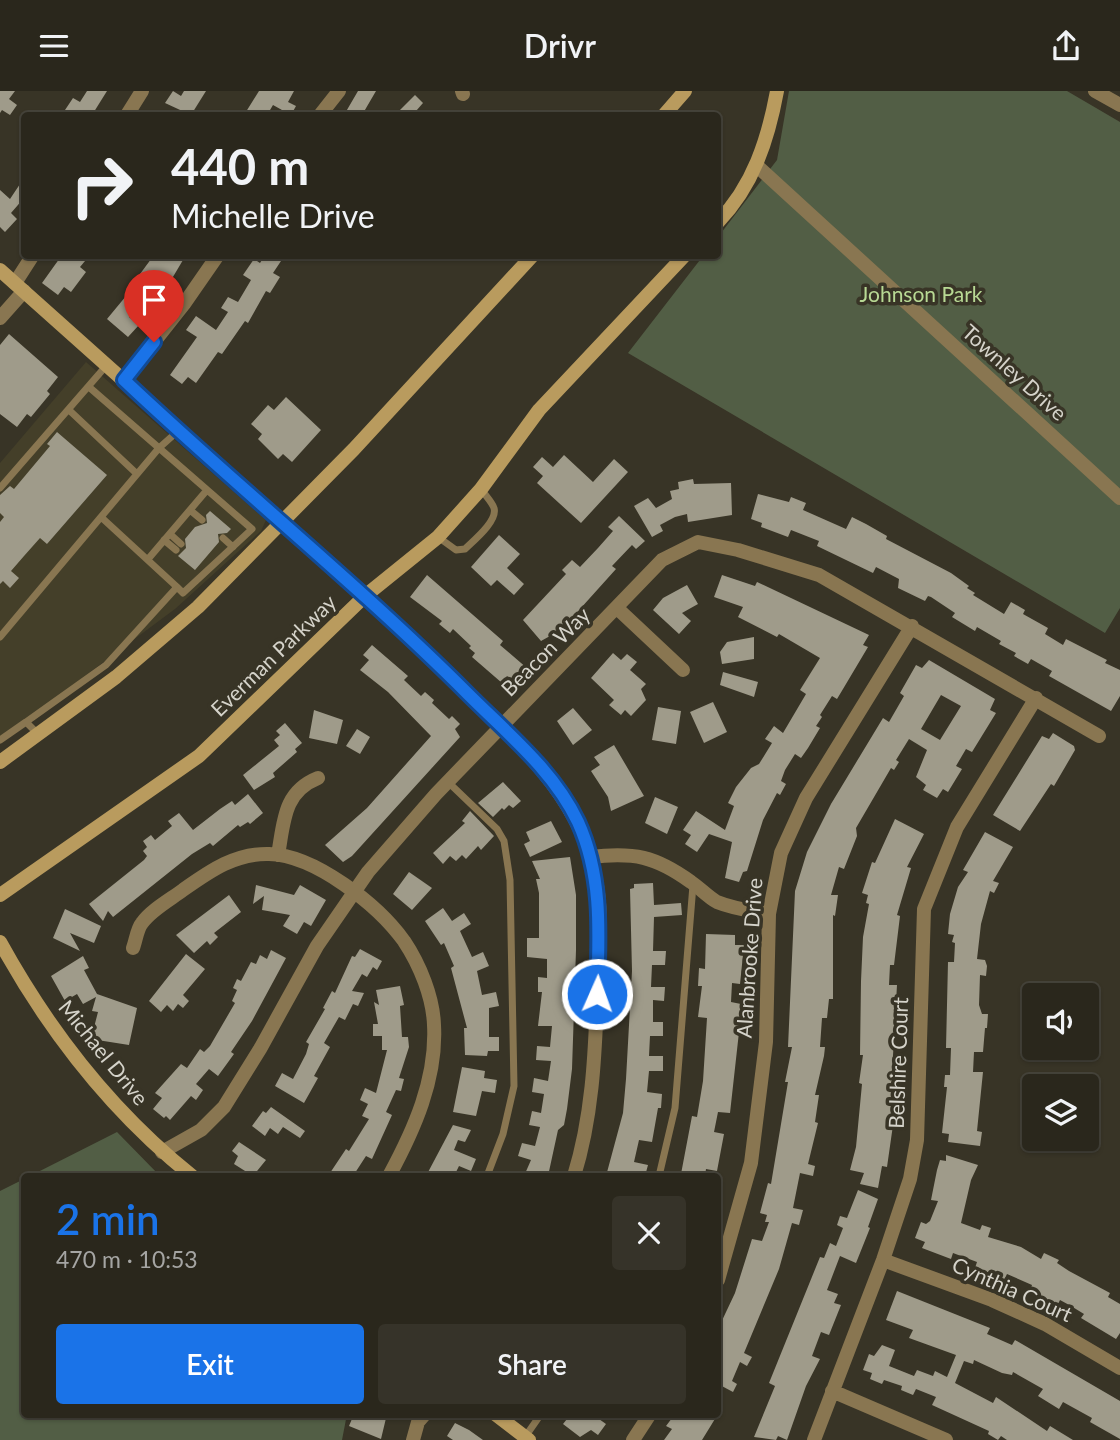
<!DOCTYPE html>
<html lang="en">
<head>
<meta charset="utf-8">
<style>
	:root { --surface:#2a271c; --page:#363329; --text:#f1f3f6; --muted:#a5a5a3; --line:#46443b; --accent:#1a73e8 }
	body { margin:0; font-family:Lato,sans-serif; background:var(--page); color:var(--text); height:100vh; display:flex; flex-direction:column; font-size:26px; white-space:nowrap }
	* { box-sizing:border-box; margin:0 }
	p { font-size:23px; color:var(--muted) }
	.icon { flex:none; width:38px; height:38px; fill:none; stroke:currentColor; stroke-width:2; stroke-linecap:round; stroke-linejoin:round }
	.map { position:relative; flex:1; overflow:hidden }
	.side { position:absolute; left:21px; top:1082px; width:700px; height:245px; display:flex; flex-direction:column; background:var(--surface); border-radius:7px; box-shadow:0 2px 5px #0004,0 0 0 2px var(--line) }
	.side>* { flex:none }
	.top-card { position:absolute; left:21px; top:21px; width:700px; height:147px; border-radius:7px; box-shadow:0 2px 5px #0004,0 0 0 2px var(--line); background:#2a271c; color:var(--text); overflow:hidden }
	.buttons { position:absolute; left:1022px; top:892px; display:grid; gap:14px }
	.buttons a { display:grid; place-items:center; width:77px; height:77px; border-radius:7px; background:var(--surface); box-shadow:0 2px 5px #0004,0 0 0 2px var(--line); font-size:35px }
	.pin { position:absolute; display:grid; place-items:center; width:60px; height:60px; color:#fff; margin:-72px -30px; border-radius:50% 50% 50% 0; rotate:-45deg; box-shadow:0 0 7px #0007 }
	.pin .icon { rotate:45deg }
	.me { position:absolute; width:77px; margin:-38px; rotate:2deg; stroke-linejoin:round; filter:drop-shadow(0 0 5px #0008) }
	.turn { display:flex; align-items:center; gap:24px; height:147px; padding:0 35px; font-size:32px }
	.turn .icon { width:91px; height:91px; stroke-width:2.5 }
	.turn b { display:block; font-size:49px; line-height:60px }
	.round { display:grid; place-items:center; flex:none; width:74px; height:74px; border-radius:7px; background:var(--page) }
	.summary { display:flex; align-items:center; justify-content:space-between; height:119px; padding:0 35px }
	h1 { font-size:42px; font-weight:600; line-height:52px; color:var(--accent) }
	.action { display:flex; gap:14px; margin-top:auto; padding:14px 35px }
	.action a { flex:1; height:80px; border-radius:7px; background:var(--accent); color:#fff; font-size:28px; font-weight:600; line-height:80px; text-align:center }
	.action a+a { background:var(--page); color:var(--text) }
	header { display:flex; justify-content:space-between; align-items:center; height:91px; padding:0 35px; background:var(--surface); font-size:32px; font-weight:600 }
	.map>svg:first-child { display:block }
	.built { fill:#443f29 }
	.green { fill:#525e45 }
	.building { fill:#9f9b8a; fill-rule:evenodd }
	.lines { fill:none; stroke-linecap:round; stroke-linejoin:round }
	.lane { stroke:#897651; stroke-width:7 }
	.street { stroke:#897651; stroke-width:14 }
	.secondary { stroke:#b99b5e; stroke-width:14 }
	.route-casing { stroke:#114b97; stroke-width:18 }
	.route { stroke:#1a73e8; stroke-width:12 }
	.labels { text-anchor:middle; stroke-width:7; stroke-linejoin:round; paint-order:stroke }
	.park-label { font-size:21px; fill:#b8d994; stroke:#383426 }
	.street-label { font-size:21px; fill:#d5d3ca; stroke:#383426 }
</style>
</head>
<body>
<header><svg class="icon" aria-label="menu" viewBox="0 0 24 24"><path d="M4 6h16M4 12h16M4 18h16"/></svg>Drivr<svg class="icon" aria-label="share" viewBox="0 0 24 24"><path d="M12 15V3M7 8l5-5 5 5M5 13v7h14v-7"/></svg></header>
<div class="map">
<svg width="1120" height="1349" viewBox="0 0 1120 1349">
	<rect width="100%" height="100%" fill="#383426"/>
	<path class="built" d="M86,271l180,158 -5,11 -86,78 -175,130v-276z"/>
	<path class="green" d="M789,0h278l53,31v486l-15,25 -477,-280 75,-97 15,-1v-18l59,-77z
		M117,1041l43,44h-130z
		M24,1088v235h323l-5,26h-342v-249z"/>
	<path class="building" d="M0,0h15l-6,8 8,6 -7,10 -8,-5 -2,3z
		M87,0h20l-15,24h-18l-9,-5 8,-12 7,4z
		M173,0l8,5 3,-5h22l-15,24 -26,-12z
		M259,0h35l-6,11 8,4 -5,9 -18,-10 -6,10h-23z
		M358,0h18l-14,24h-18z
		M415,4l8,8 -7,8 4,4h-25z
		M24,87v20l-13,15 6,6 -12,13 -5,-5v-37l10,9z
		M62,164h28l-10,12 6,5 -15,20 -7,-5 -6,8 -16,-12z
		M154,164h23l6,5 -19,32 -7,-4 -28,29 10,8 -11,12 -21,-18 24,-29 -2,-1z
		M265,164h20l-12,18 7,4 -10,16 -4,-2 -18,32 -3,-2 -23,33 -4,-2 -22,31 -8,-6 -6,7 -12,-9 27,-38 -11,-7 10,-14 20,14 12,-18 -7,-4 7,-11 10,5 13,-22 -8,-5 11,-16 6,4z
		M9,243l49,43 -11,14 3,3 -19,23 -4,-3 -10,13 -17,-13v-69z
		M286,306l35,33 -29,32 -9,-8 -5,5 -20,-20 4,-5 -11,-10 17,-19 6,5z
		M57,341l50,43 -60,69 -7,-6 -16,18 -13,15 8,7 -9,10 -7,-7 -3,3v-62l4,-5 -4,-4v-18l10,-9 4,3 36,-43 -3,-2z
		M564,364l29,27 21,-23 14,13 -47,51 -44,-40 6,-7 -10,-9 9,-10 11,10z
		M693,388l1,5 37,-1 1,32 -44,7 -1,-8 -12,3 -15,8 3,6 -11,6 -18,-31 14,-8 8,10 16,-9 -2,-8 9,-2 -1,-7z
		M758,403l31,8 2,-5 15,6 -3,7 43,19 6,-12 14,7 21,12 -1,3 65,34 18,13 -2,2 8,5 -2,2 31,19 7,-12 14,8 -2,4 25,14 -3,6 18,11 3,-6 41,21 -2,3 15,7v26l-9,15 -62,-35 3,-5 -21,-12 -3,5 -14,-8 2,-3 -17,-9 2,-3 -24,-14 -2,4 -23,-14 3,-4 -24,-16 -3,-1 -3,5 -27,-13 1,-9 -23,-12 -3,6 -56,-27 2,-5 -28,-11 -3,7 -27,-10 1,-4 -11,-4z
		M210,420l21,18 -4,4 -9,1 1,8 -24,28 -17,-14 8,-8 -1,-9 10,-12 12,-4 -1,-8z
		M619,425l26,25 -9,8 -4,-4 -20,21 4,3 -63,70 -3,-3 -9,5 -18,-21 43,-46 -4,-4 10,-10 8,7 18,-19 15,-17 -5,-4z
		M499,444l21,19 -13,14 17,16 -10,11 -17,-15 -6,6 -20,-19z
		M427,484l76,66 -3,4 28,24 -13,14 -8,-7 -5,7 -30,-26 3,-4 -6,-5 2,-2 -18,-17 -3,4 -11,-9 3,-3 -32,-24z
		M722,484l33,11 2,-4 112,53 -6,10 5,2 -25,42 -6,10 -5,-3 -12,19 2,2 -6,9 4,2 -12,20 -7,10 -6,-4 -10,16 -4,11 5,3 -6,11 -3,-2 -14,27 -16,51 -4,1 -4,10 -14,-4 7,-36 -23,-8 -12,18 -12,-8 6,-9 -8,-5 13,-19 29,19 9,-24 -6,-3 8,-16 15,-19 8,-4 13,-21 -7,-4 9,-13 9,7 23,-39 -6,-4 20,-32 -41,-24 -2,3 -39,-20 5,-10 -29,-10z
		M687,494l11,19 -16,9 9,8 -12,13 -26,-24 10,-12z
		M754,546v22l-32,5 -2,-12 7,-10z
		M372,554l36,31 -4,4 17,16 4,-4 9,8 -2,3 17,16 3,-3 8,8 -5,5 5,8 -108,119 -9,6 -18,-17 42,-37 64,-72 -43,-44 -28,-22 9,-10 -6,-5z
		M613,562l8,7 6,-6 10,8 -7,8 16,14 -5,5 5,11 -15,16 -6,-6 -4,5 -12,-10 5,-5 -23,-22z
		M929,569l66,39 -5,11 6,3 -24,39 -6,-3 -10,17 6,3 -14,23 -5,-3 -6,9 -14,-8 3,-5 -10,-8 11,-27 -18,-11 -13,21 3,2 -5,8 -3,-2 -35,60 1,8 -13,33 -5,-2 -8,28h7l-3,21 -2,-1v84h-4l-2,19h-5l-2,29h5l-1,9 -9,39h4l-4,27 3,1 -10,41 7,2 -2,10 -13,-3 -7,35 10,2 -4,15 -7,-2 -13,46 -35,84 8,4 -5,9 -7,-4 -8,19 5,3 -4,8 -15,-8v-36l5,-11 -5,-2v-6l17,-36 17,-54 10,2 7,-19h-4l2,-7 -7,-2 8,-30 3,1 17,-102h-3l7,-35h-4l7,-156 12,-39 24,-48 52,-86 6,4 15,-26 -4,-3 16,-28 6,3zM941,604l20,11 -21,34 -19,-11z
		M723,581l35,10 -4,15 -34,-12z
		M713,611l14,30 -23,11 -14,-31z
		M658,616l23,4 -5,33 -24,-4z
		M573,617l19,22 -19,15 -16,-24z
		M314,619l29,10 -6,24 -28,-6z
		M285,632l17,20 -7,6 2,3 -24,21 2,4 -21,13 -11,-15 36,-29 -5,-6 6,-5 -4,-4z
		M357,638l13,8 -10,17 -14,-8z
		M1053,642l21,13 1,4 -21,36 -3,-2 -31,47 -27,-16 49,-79 7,3z
		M614,654l30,51 -33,15 -3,-14 -17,-26 9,-6 -6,-8z
		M503,691l18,19 -8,7 -4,-3 -5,5 -2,-2 -9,9 -15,-14z
		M248,703l15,19 -13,11 -2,-2 -8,5 -2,-2 -25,21 -3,-3 -18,11 -79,63 -5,-6 -5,10 -14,-17 55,-44 3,-4 -4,-5 4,-4 -4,-6 8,-6 4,5 17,-14 -4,-5 11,-8 14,17 27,-21 12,-8 3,4z
		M655,706l23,10 -11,27 -22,-11z
		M470,720l24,25 -13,14 -3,-4 -12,13 -4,-4 -6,6 -6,-5 -7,8 -10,-11 32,-30 -3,-2z
		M895,728l29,15 -17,33 4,1 -14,47 3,1 -6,49h-4l-1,20h8l-5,88 2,1 -1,51 -6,42 -5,-1 -4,22 -18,-4 4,-11 -14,-3 6,-23 6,-63 -3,-1 4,-28h-3l1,-74 2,-44 6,-33 -3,-1 2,-8 -6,-2 10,-31 3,1z
		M551,730l11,21 -32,15 -6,-13 6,-3 -4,-9z
		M985,741l28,15 -20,34 6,2 -5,10 -4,-2 -9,33 -4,35 8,1 2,6 -1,10 -6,-1 -1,30 3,9h6l-1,14h-2l-2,24h-9l-1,20h10l-6,59 5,1 -2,14 -32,-4 1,-8 -7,-1 5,-46h-3l1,-12h5l1,-27h-5l2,-86h6l1,-19 -3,-1 2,-7 -6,-1 2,-20 8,-27 10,-15 -5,-2z
		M570,766l6,38v55l-4,119 -5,40 -3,16 -6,5 -10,46h-24l7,-16 -13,-4 4,-13 13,3 5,-19 -11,-2 3,-14 9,2 3,-19 -12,-2 2,-14 14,3 3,-20 -15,-1 1,-14 13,1 2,-21h-14l4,-34h-4v-15l9,1v-19l-20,-2v-19h12v-45l-3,-14h4l-8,-18z
		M409,781l23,16 -20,22 -19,-16z
		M653,792l1,22 27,-2 1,12 -28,2 -1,34h13l-1,14h-13l-1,22h14l-1,14 -11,-1v22h10v14h-13l-1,20h14v15h-14l-2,21 15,2 -1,14h-3l-6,34 -13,-2 -5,22 14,3 -3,11h-39l17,-63 3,-34 6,-108 -2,-82 4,-1v-4z
		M256,794l38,10 6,-10 26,15 -15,26 -7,-4 -7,12 -14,-8 7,-11 -28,-5 2,-14 -11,8z
		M229,804l12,17 -27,21 4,4 -8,8 -3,-4 -13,12 -18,-18z
		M443,817l9,13 12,-8 7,11 -11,7 12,26 11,-5 6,14 -12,5 5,24 14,-3 3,14 -10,2v29h10v14h-11l-1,5 -22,-1 -1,-27h3l-16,-60 3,-2 -10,-23 -3,2 -16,-24z
		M65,818l36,17 -7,17 -24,-10 10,18 -27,-13z
		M706,843l29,1v10h9l-4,39 -8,-1 -1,19 10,2 -2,28 -9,81 -12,-1 -4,20 10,2 -7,37 -11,-2 -1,7h-15l-9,-2 11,-58 5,1 6,-36 4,-63 -9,-1 4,-31h-4l1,-18 6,1z
		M360,858l22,12 -5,9 -4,-3 -6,10 -5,-3 -10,17 12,2 -6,13 -5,-2 -8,16 -6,-3 -15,26 6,4 -16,29 4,2 -14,25 -29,-17 7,-13 11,6 13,-25 3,-10 -3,-2 19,-33 -2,-1 9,-17 3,2 17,-37 3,1z
		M271,859l15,8 -34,63 -21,31 3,2 -16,22 -9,-7 -13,15 7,6 -7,10 -5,-4 -21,24 -4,-4 -2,2 -11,-9 9,-11 -7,-5 26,-29 6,4 13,-19 4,3 6,-6 25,-43 -3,-2 5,-11 -4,-2 4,-9 4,2 10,-19 5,2 4,-9 7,4z
		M186,863l19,15 -22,26 6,6 -6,7 -5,-4 -5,7 -6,-6 -6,7 -12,-11z
		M83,865l6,12 -5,2 13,24 40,14 -8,37 -38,-6 7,-27 -6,-1 4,-14 -13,7 -6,-10 -12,7 -14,-25z
		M400,895l4,19 -4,1 2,31h6l1,10 -10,31 5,1 -3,12 -5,-1 -10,22 6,3 -20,44 -6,-3 -13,20h-18l-5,-3 16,-24 3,2 20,-32 -7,-3 6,-12 -8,-4 5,-12 11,5 11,-43h-5v-14h-9v-12h5l-4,-22 5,3 -3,-15z
		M462,976l23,4 -1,7 13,2 -2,13 -13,-2 -6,25 -23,-4z
		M271,1016l34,24 -5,7 -17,-11 -5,7 -8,-6 -5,8 -13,-10 11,-15 3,2z
		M453,1034l18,5 -6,12 -7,-2 -4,10 22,9 -5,12 -12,-5 -5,10h-28z
		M239,1051l27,18 -13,16 -19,-12 4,-8 -6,-5z
		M946,1064l32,10 -7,15 -10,43 19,7 2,-5 9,3 -3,9 33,10 20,12 3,-6 15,7 -2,3 12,8 41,22 -2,4 12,7v29l-4,6 -35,-21 3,-4 -13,-8 -11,-6 -3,6 -27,-15 2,-6 -25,-11 -3,6 -29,-12 2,-6 -24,-9 -2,6 -29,-11 3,-6 -10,-4 6,-16 5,2 4,-3 8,-20 -7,-1 6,-30 3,-10 6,1z
		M858,1099l20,9 -10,28 2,1 -14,35 -16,-7 -13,34 11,4 -4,9 7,2 -12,30 -8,-3 -9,24 8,3 -14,27 -19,54 -9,-4 -2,4 -22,-3 21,-51 -6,-3 51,-126 4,1 6,-15 6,3 7,-18 -6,-3 3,-9 7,2z
		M897,1200l93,37 -3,6 25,11 3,-5 105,61v38l-30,-17 2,-4 -29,-16 -4,7 -21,-13 5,-7 -30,-17 -1,3 -10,-2 -28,-13 -1,4 -9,-3 -9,22 38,20 3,-6 51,34 3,-5 23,14h-66l-6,-4 -3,4 -10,-6 1,-3 -57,-26 4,-8 -20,-8 -3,6 -12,-5 1,-4 -18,-6 -2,4 -12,-5 2,-6 -9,-3 6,-16 5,2 8,-11 13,5 -6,16 25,10 3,-6 16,6 2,-5 12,6 9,-22 -47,-17 4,-8 -27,-10z
		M354,1323h33l-6,25 -32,-13z
		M571,1323h21l14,10 -8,11 -7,-5 -11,7 -17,-13z
		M675,1323h43l-16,26h-38l8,-11 -6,-3z
		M455,1332l14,7 14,10h-30l-6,-4z"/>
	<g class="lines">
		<path class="lane" d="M69,319l68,64
			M0,397l106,-122
			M190,419l12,10
			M101,426l76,70
			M170,443l11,10
			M438,446l18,13 9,-1c8,-8 33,-28 29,-41 -2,-6 -9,-13 -13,-19
			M223,447l10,9
			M164,449l12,10
			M149,467l58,-68
			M0,546l159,-189 19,-17
			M26,631l80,-57 71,-78 6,6 69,-64 -163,-142
			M0,649l26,-18 11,11
			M448,691l49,47 7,12 6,39 4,206 -11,48 -16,42
			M659,1085l16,-68 18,-223
			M525,1346l16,-23"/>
		<path class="street" d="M462,0l1,3
			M1095,0l25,14
			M127,24l15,-24
			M320,24l19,-24
			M756,74l364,333
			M15,192l18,-28
			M0,227l24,-27
			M124,289l60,-76 34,-49
			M365,505c38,33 73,68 108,103 53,52 106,100 122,176 9,39 3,82 2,122 -2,60 -5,121 -23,179
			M618,518l65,61
			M278,764c6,-33 5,-63 40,-77
			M590,766c44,-5 65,-1 101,25 9,6 17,15 26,20 17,7 35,9 52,12
			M133,857c3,-8 4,-19 9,-25 9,-13 29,-24 41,-33 27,-19 52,-37 86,-36 46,1 109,51 135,87 16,24 29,56 30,84 3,54 -20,105 -45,151
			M162,1061l39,-22 23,-23 36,-58 57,-103 51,-74 68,-78 226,-234 36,-18 40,8 81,25 280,161
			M883,1169l109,40 53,24 75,44
			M718,1189l33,-117 15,-121 3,-128 12,-61 25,-55 106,-172
			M832,1300l114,49
			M413,1349l5,-18 7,-8
			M633,1349l17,-26
			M814,1349l69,-180 27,-81 7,-39 7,-231 33,-82 79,-129"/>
		<path class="secondary" d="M664,24l21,-24
			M718,131c35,-36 50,-82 59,-131
			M0,179l365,326
			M0,671l116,-85 82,-70 156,-158 179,-194
			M0,804l199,-139 166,-160 73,-59 43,-48 58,-79 146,-155
			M0,851c49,89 112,170 192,234
			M495,1323l34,26"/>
	</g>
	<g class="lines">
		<defs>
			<path id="route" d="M154,251l-30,38c113,107 234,204 344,314 39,39 86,77 110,128 25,55 21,113 19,172"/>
		</defs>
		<use href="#route" class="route-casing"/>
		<use href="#route" class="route"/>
	</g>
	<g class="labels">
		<g class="park-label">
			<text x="921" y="211">Johnson Park</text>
		</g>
		<g class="street-label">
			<text transform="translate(1014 282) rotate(42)" y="7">Townley Drive</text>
			<text transform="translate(546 561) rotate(-45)" y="7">Beacon Way</text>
			<text transform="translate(274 565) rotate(-44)" y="7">Everman Parkway</text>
			<text transform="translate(750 867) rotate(-86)" y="7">Alanbrooke Drive</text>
			<text transform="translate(103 962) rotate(51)" y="7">Michael Drive</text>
			<text transform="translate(899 972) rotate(-88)" y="7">Belshire Court</text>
			<text transform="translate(1012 1199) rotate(24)" y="7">Cynthia Court</text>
		</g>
	</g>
</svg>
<div class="buttons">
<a><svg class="icon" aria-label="sound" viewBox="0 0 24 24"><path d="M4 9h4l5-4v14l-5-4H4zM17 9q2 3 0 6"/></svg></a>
<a><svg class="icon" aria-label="layers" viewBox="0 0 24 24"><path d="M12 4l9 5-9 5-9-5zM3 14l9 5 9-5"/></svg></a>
</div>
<div class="pin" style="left:154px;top:251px;background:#d93025"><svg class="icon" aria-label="arrive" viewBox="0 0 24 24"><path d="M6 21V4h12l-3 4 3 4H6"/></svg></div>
<svg class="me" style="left:597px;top:903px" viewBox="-20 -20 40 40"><circle r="17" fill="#1a73e8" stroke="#fff" stroke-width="3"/><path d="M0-11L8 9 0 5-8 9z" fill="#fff"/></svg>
<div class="top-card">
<div class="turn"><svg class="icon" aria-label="right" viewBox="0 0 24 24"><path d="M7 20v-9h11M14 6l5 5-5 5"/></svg><div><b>440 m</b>Michelle Drive</div></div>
</div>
<section class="side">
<div class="summary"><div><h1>2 min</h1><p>470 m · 10:53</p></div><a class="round"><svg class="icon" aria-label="close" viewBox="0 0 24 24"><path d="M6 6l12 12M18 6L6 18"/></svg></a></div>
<div class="action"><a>Exit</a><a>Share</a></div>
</section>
</div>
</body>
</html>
